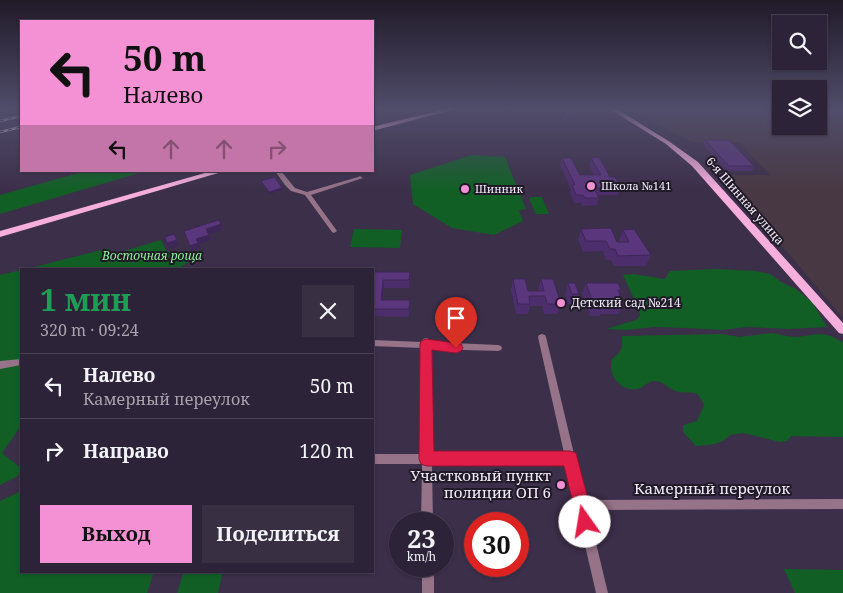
<!DOCTYPE html>
<html lang="ru">
<head>
<meta charset="utf-8">
<style>
	:root { --surface:#2d2338; --page:#392f43; --text:#f1f3f6; --muted:#a7a4ae; --line:#484053; --accent:#f491d4 }
	body { margin:0; font-family:"Noto Serif",serif; background:var(--page); color:var(--text); height:100vh; display:flex; flex-direction:column; font-size:19px; white-space:nowrap }
	* { box-sizing:border-box; margin:0 }
	p { font-size:16px; color:var(--muted) }
	.icon { flex:none; width:28px; height:28px; fill:none; stroke:currentColor; stroke-width:2; stroke-linecap:round; stroke-linejoin:round }
	.map { position:relative; flex:1; overflow:hidden }
	.panel { position:absolute; left:20px; top:268px; width:354px; height:305px; display:flex; flex-direction:column; background:var(--surface); border-radius:0px; box-shadow:0 1px 4px #0004,0 0 0 1px var(--line) }
	.panel>* { flex:none }
	.hud { position:absolute; left:20px; top:20px; width:354px; height:152px; border-radius:0px; box-shadow:0 1px 4px #0004,0 0 0 1px var(--line); background:#f491d4; color:#111; overflow:hidden }
	.controls { position:absolute; left:772px; top:15px; display:grid; gap:10px }
	.controls a { display:grid; place-items:center; width:55px; height:55px; border-radius:0px; background:var(--surface); box-shadow:0 1px 4px #0004,0 0 0 1px var(--line); font-size:25px }
	.speed { position:absolute; left:389px; top:512px; display:flex; gap:10px; font-size:25px; font-weight:700; text-align:center }
	.speed>* { display:grid; place-content:center; width:65px; height:65px; border-radius:50%; background:var(--surface); box-shadow:0 1px 4px #0004,0 0 0 1px var(--line); line-height:1 }
	.speed small { font-size:12px; font-weight:400 }
	.speed .limit { border:8px solid #d22; background:#fff; color:#111 }
	.pin { position:absolute; display:grid; place-items:center; width:42px; height:42px; color:#fff; margin:-51px -21px; border-radius:50% 50% 50% 0; rotate:-45deg; box-shadow:0 0 5px #0007 }
	.pin .icon { rotate:45deg }
	.me { position:absolute; width:55px; margin:-28px; rotate:347deg; stroke-linejoin:round; filter:drop-shadow(0 0 4px #0008) }
	.turn { display:flex; align-items:center; gap:18px; height:105px; padding:0 20px; font-size:22px }
	.turn .icon { width:65px; height:65px; stroke-width:2.5 }
	.turn b { display:block; font-size:35px; line-height:42px }
	.lanes { display:flex; align-items:center; height:48px; padding:0 20px; background:#0003; justify-content:center; gap:25px; direction:ltr }
	.lanes .off { opacity:.35 }
	.round { display:grid; place-items:center; flex:none; width:52px; height:52px; border-radius:0px; background:var(--page) }
	.head { display:flex; align-items:center; justify-content:space-between; height:85px; padding:0 20px }
	h1 { font-size:30px; font-weight:700; line-height:38px; color:#1e9e55 }
	.cta { display:flex; gap:10px; margin-top:auto; padding:10px 20px }
	.cta a { flex:1; height:58px; border-radius:0px; background:var(--accent); color:#111; font-size:20px; font-weight:700; line-height:58px; text-align:center }
	.cta a+a { background:var(--page); color:var(--text) }
	ul { padding:0; list-style:none }
	li { display:flex; align-items:center; gap:15px; height:65px; padding:0 20px; border-top:1px solid var(--line) }
	li div { flex:1 }
	li b { display:block; font-size:19px }
	li em { font-style:normal }
	.map>svg:first-child { display:block }
	.industrial { fill:#483843 }
	.green { fill:#115f25 }
	.lines { fill:none; stroke-linecap:round; stroke-linejoin:round }
	.minor { fill:#967389; fill-rule:evenodd }
	.major { fill:#f6afdd; fill-rule:evenodd }
	.rail-casing { stroke:#d2cadd; stroke-width:2.5 }
	.rail { stroke:#201a27; stroke-width:1; stroke-dasharray:4; stroke-linecap:butt }
	.wall { fill:#4d2e6c }
	.shaded-wall { fill:#3f2658 }
	.building { fill:#5a367d; stroke:#3f2658 }
	.route { fill:#e11d48; stroke:#92132f }
	.poi-dot { fill:#f491d4; stroke:#201a27; stroke-width:2 }
	.labels { text-anchor:middle; stroke-width:4; stroke-linejoin:round; paint-order:stroke }
	.far-poi-label { font-size:11px; fill:#f2ebfc; stroke:#201a27; text-anchor:start }
	.street-label { font-size:12px; fill:#f2ebfc; stroke:#201a27 }
	.park-label { font-size:12px; font-style:italic; fill:#8eef9b; stroke:#201a27 }
	.poi-label { font-size:12px; fill:#f2ebfc; stroke:#201a27; text-anchor:start }
	.near-poi-label { font-size:15px; fill:#f2ebfc; stroke:#201a27; text-anchor:end }
	.near-street-label { font-size:15px; fill:#f2ebfc; stroke:#201a27 }
</style>
</head>
<body>
<div class="map">
<svg width="843" height="593" viewBox="0 0 843 593">
	<rect width="100%" height="100%" fill="#3c2f4a"/>
	<path class="industrial" d="M627,108h154v18h38v-18h24v210l-121,-143h48l-31,-33h-47z"/>
	<path class="green" d="M472,155l33,2 21,52 -7,1 4,11 -29,14 -42,-7 -39,-24 -3,-29z
		M85,171h61l-146,43v-19z
		M531,197h11l7,17h-13l-7,-15z
		M354,229l48,1 -2,18 -50,-1z
		M161,240l5,11 19,3 14,-1 1,3 -8,3 -13,10h-153l83,-21 1,7z
		M717,269l39,2 14,3 11,8 15,7 16,13 15,25 -38,2 -42,-2 -25,3 -35,-2 -33,-1 -27,3 -21,-1 30,-9 4,-4 -2,-9 -15,-32 10,-1 32,5 5,-8z
		M21,270v156l-19,27 19,15 -3,8 -18,9v-210z
		M772,333c7,1 16,4 24,4 20,-1 28,-8 47,6v94l-52,-1 -4,5 -7,1 -37,-9 -13,2c-8,10 -22,10 -34,11l-13,-14v-7l14,-4 7,-16c-2,-4 -4,-10 -9,-12 -5,-1 -11,0 -16,-1 -10,-2 -13,-10 -24,-11 -7,0 -11,6 -17,8 -17,3 -31,-14 -26,-30 9,-7 11,-10 10,-23l100,-2 17,3z
		M21,491v80h133l-7,22h-147v-92z
		M784,569l59,1v23h-48z
		M184,571h39l-5,22h-41z"/>
	<g class="lines">
		<path class="minor" d="M275,171h6l14,17 12,4 51,-15 2,-1 3,2 -52,17 26,36 -3,2 -2,-1 -27,-37 -14,-4 -6,-6z
			M542,334l3,1 1,2 39,163 258,-1v10l-255,1 20,83h-12l-30,-130 -134,1 1,60h-12l1,-60h-50v-10h50v-106l-50,-2v-6l50,2 1,-3 3,-1 3,1 1,3 68,3 3,1 1,2 -1,2 -3,1 -68,-2 2,105 132,-1 -26,-116 1,-2z
			M21,359v6l-21,4v-8z
			M422,566h12v27h-12z"/>
		<path class="major" d="M450,108h10l-88,23v-4z
			M608,108h7l55,34 28,20 145,161v11l-4,-1 -147,-167 -26,-22z
			M212,171h13l-225,66v-6z"/>
		<defs>
			<path id="rail" d="M0,121l21,-5
				M0,132l21,-5"/>
		</defs>
		<use href="#rail" class="rail-casing"/>
		<use href="#rail" class="rail"/>
	</g>
	<path class="wall" d="M562,114h15l-1,5 -10,3 -5,-4z
		M705,140l49,26 -2,5h-26l-23,-27z
		M562,158l18,17h14l-5,-10 2,-7 30,30 -3,7h-20l1,3 -2,7 -15,1 -1,-3h-7l-4,-10 1,-4 -11,-24z
		M581,229l36,13h3l-1,-2 4,-10 28,25 -5,11h-32l-3,-6h-5l-3,-9 -20,1 -5,-13z
		M372,272l38,8 -1,8h-25l-1,12h27l-1,17 -37,-1z
		M513,279l15,12h11l-1,-1 3,-11 20,25 -4,10h-13l-2,-8h-12l-2,8h-12l-5,-24z
		M568,283l11,11 -4,10h-7l-3,-10z
		M586,283l35,7 -2,4 4,9 -4,11h-18l-1,2h-10l-8,-23z"/>
	<path class="shaded-wall" d="M577,114l-1,5 -10,3 1,-5z
		M282,188l1,2 -14,4v-2z
		M221,224l1,6 -13,4 -3,-5z
		M174,234l5,11 -10,4 -2,-6z
		M209,235l2,5 -12,4 2,4 -9,3 -2,-5 6,-7z
		M383,280l1,8 -2,20 -1,-8z"/>
	<path class="building" d="M571,111l6,3 -10,3 -5,-3z
		M705,140h24l25,26h-25z
		M599,157l11,20h5l6,11h-27l5,10h-14l-2,-3h-7l-4,-10h3l-13,-27h9l9,17h21l-10,-17z
		M275,177l7,11 -13,4 -8,-11z
		M219,220l2,4 -15,5 3,6 -13,4 2,4 -8,3 -6,-15z
		M611,228l6,14h12l-6,-12 11,-1 17,26 -33,1 -3,-7h-5l-4,-8h-20l-5,-12z
		M174,234l3,6 -10,3 -2,-6z
		M372,272h38l-1,8h-26l-2,20h29l-1,9h-37z
		M513,279h12l3,12h16l-3,-12h12l8,25h-14l-2,-8h-16l1,8h-12z
		M568,283h7l4,11h-7z
		M586,283h32l3,7h-3l5,13h-20l1,3h-10z"/>
	<linearGradient id="sky" x2="0" y2="1"><stop stop-color="#211a29"/><stop offset="0.57" stop-color="#504d6b"/><stop offset="1" stop-color="#504d6b" stop-opacity="0"/></linearGradient>
	<rect width="843" height="191" fill="url(#sky)"/>
	<path class="route" d="M426,339l30,4 5,1 2,4 -2,3 -5,2 -24,-3 2,101h136l6,2 18,69 -3,6 -6,3 -6,-3 -15,-62h-137l-6,-2 -2,-5 1,-115 1,-3z"/>
	<g class="poi-dot">
		<circle cx="591" cy="186" r="5"/>
		<circle cx="465" cy="189" r="5"/>
		<circle cx="561" cy="303" r="5"/>
		<circle cx="561" cy="485" r="5"/>
	</g>
	<g class="labels">
		<g class="far-poi-label">
			<text x="601" y="190">Школа №141</text>
			<text x="475" y="193">Шинник</text>
		</g>
		<g class="street-label">
			<text transform="translate(745 201) rotate(49)" y="4">6-я Шинная улица</text>
		</g>
		<g class="park-label">
			<text x="152" y="260">Восточная роща</text>
		</g>
		<g class="poi-label">
			<text x="571" y="307">Детский сад №214</text>
		</g>
		<g class="near-poi-label">
			<text x="551" y="481">Участковый пункт<tspan x="551" dy="17">полиции ОП 6</tspan></text>
		</g>
		<g class="near-street-label">
			<text x="712" y="494">Камерный переулок</text>
		</g>
	</g>
</svg>
<div class="controls">
<a><svg class="icon" aria-label="search" viewBox="0 0 24 24"><circle cx="10" cy="10" r="6"/><path d="M15 15l6 6"/></svg></a>
<a><svg class="icon" aria-label="layers" viewBox="0 0 24 24"><path d="M12 4l9 5-9 5-9-5zM3 14l9 5 9-5"/></svg></a>
</div>
<div class="speed"><div>23<small>km/h</small></div><div class="limit">30</div></div>
<div class="pin" style="left:456px;top:348px;background:#d93025"><svg class="icon" aria-label="arrive" viewBox="0 0 24 24"><path d="M6 21V4h12l-3 4 3 4H6"/></svg></div>
<svg class="me" style="left:585px;top:522px" viewBox="-20 -20 40 40"><circle r="19" fill="#fff"/><path d="M0-13L10 11 0 6-10 11z" fill="#e11d48"/></svg>
<div class="hud">
<div class="turn"><svg class="icon" aria-label="left" viewBox="0 0 24 24"><path d="M17 20v-9H6M10 6l-5 5 5 5"/></svg><div><b>50 m</b>Налево</div></div>
<div class="lanes"><svg class="icon" aria-label="left" viewBox="0 0 24 24"><path d="M17 20v-9H6M10 6l-5 5 5 5"/></svg><svg class="icon off" aria-label="ahead" viewBox="0 0 24 24"><path d="M12 20V5M6 11l6-6 6 6"/></svg><svg class="icon off" aria-label="ahead" viewBox="0 0 24 24"><path d="M12 20V5M6 11l6-6 6 6"/></svg><svg class="icon off" aria-label="right" viewBox="0 0 24 24"><path d="M7 20v-9h11M14 6l5 5-5 5"/></svg></div>
</div>
<section class="panel">
<div class="head"><div><h1>1 мин</h1><p>320 m · 09:24</p></div><a class="round"><svg class="icon" aria-label="close" viewBox="0 0 24 24"><path d="M6 6l12 12M18 6L6 18"/></svg></a></div>
<ul>
<li><svg class="icon" aria-label="left" viewBox="0 0 24 24"><path d="M17 20v-9H6M10 6l-5 5 5 5"/></svg><div><b>Налево</b><p>Камерный переулок</p></div><em>50 m</em></li>
<li><svg class="icon" aria-label="right" viewBox="0 0 24 24"><path d="M7 20v-9h11M14 6l5 5-5 5"/></svg><div><b>Направо</b></div><em>120 m</em></li>
</ul>
<div class="cta"><a>Выход</a><a>Поделиться</a></div>
</section>
</div>
</body>
</html>
